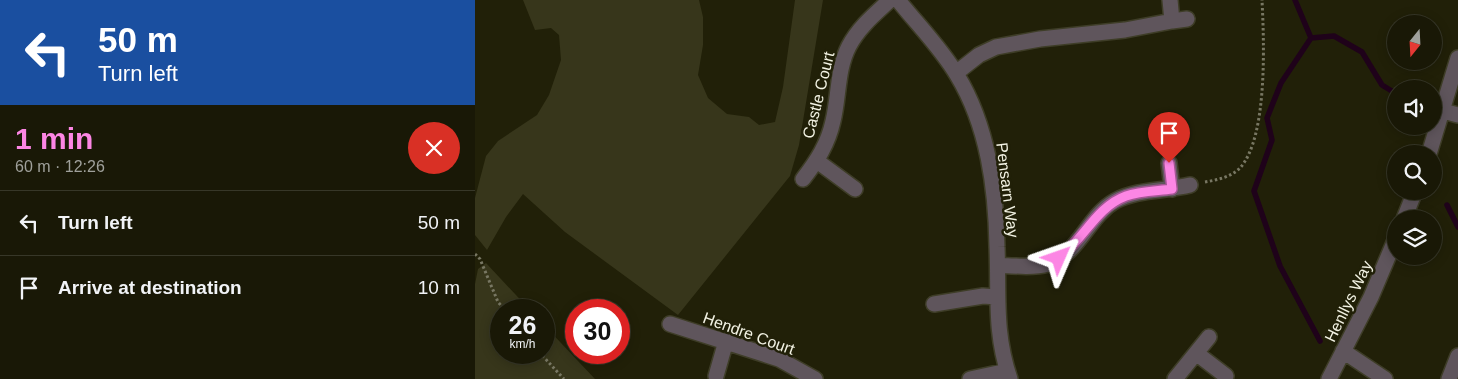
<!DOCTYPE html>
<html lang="en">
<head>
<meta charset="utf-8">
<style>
	:root { --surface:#191806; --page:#222110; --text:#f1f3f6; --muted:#9fa09b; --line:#373728; --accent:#fc86e4 }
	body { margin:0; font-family:Helvetica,sans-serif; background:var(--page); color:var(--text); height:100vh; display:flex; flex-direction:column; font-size:19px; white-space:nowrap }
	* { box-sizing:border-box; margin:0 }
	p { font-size:16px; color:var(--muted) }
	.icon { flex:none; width:28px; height:28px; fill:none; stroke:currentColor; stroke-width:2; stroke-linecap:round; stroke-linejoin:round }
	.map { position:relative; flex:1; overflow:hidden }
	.details { display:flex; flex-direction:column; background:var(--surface); width:475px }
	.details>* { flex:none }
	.banner { background:#1a4fa0; color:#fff; overflow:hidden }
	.needle { width:32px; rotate:198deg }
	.buttons { position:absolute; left:912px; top:15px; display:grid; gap:10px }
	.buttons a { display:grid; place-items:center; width:55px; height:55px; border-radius:50%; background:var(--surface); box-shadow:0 2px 12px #0003,0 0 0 1px var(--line); font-size:25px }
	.speed { position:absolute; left:15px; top:299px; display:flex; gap:10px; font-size:25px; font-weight:700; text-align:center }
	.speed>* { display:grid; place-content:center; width:65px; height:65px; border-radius:50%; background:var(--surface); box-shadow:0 2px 12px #0003,0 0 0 1px var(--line); line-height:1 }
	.speed small { font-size:12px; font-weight:400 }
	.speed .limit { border:8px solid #d22; background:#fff; color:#111 }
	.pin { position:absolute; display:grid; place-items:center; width:42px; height:42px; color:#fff; margin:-51px -21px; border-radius:50% 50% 50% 0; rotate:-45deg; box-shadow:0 0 5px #0007 }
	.pin .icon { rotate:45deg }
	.me { position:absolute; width:55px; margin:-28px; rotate:47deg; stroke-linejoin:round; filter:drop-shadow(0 0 4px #0008) }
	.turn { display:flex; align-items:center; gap:18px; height:105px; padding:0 15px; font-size:22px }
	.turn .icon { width:65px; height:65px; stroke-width:2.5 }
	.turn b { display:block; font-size:35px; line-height:42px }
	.round { display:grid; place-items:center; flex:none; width:52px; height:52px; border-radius:26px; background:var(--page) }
	.overview { display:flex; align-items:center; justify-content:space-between; height:85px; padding:0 15px }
	h1 { font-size:30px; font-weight:800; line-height:38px; color:var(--accent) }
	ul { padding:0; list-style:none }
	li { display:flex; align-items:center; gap:15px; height:65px; padding:0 15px; border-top:1px solid var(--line) }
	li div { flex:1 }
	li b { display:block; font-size:19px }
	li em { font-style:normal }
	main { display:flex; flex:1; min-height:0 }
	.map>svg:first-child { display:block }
	.green { fill:#37361b }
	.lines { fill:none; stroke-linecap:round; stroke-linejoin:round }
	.stream { stroke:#1f021a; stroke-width:5.5 }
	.minor-casing { stroke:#3e3d27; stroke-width:18 }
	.path { stroke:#787763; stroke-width:3; stroke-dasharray:2.5 2.5; stroke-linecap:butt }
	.minor { stroke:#5f555c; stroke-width:15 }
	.route-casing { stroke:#a45794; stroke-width:12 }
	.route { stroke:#fc86e4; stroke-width:9 }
	.labels { text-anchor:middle; stroke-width:5; stroke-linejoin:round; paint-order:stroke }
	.street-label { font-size:16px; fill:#f2f2e3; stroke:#212008 }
</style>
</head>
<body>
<main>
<section class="details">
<div class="banner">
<div class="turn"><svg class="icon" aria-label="left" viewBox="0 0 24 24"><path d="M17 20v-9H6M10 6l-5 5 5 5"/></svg><div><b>50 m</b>Turn left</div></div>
</div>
<div class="overview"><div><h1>1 min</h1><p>60 m · 12:26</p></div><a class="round" style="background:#d93025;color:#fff"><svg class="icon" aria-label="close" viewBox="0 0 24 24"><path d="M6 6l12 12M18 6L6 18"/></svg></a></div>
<ul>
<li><svg class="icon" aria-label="left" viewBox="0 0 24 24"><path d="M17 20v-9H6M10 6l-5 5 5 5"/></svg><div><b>Turn left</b></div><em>50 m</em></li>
<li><svg class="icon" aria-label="arrive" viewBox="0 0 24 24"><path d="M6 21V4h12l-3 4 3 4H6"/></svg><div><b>Arrive at destination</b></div><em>10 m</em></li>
</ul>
</section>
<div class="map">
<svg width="983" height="379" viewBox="0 0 983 379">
	<rect width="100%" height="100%" fill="#212008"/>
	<path class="green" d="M48,0h176l4,17v28l-5,30 10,23 19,16 22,3 10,8 16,-3 8,-35 12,-87h28l-24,145 -9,31 -112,139 -113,-83 -42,-38 -17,23 -19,33 -12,-15v-37l11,-42 12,-15 39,-26 12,-20 12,-35 -2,-25 -8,-7 -16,2z
		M11,263l44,47h-29v42h43v-27l51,54h-120v-95l3,-15z"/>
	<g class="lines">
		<path class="stream" d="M820,0l16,38 23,-2 28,16 20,33 13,8 1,3
			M836,38l-30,45 -14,35 5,22 -18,51 26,75 40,75
			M972,205l11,22"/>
		<defs>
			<path id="minor" d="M423,0c19,24 43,48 59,75 31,51 39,113 40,172 2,48 -3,85 13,132
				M697,21l15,-2
				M481,73l23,-18 17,-8 44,-8 85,-9 47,-9 -2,-21
				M968,111l15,4
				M954,154l29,-96
				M342,161l38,28
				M694,163l3,26
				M328,179c14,-18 25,-35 30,-58 6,-24 4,-52 16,-75 10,-19 26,-32 41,-46
				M929,219l11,-28
				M523,265c16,1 35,3 50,-1 31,-10 40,-48 67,-63 22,-12 51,-10 75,-16
				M459,304l49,-8 14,1
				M195,324l109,35 36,20
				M868,351l42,28
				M721,353l30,23
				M241,376l10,-35
				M495,379l37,-8
				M700,379l34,-42
				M854,379l42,-82 25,-59
				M974,379l9,-23"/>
		</defs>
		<use href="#minor" class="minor-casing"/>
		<path class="path" d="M730,182c12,-2 26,-5 35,-14 28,-31 24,-127 22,-168
			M0,254l5,5 18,43 7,8
			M64,352l25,27"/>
		<use href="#minor" class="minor"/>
	</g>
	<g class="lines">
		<defs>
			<path id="route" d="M584,258c25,-19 37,-51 67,-62 14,-5 32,-5 46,-7l-3,-26"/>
		</defs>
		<use href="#route" class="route-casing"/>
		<use href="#route" class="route"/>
	</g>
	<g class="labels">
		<g class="street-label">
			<text transform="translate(343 95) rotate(-76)" y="6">Castle Court</text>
			<text transform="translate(533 190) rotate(83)" y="6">Pensarn Way</text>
			<text transform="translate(873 301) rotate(-64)" y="6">Henllys Way</text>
			<text transform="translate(274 333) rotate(20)" y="6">Hendre Court</text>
		</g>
	</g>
</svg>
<div class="buttons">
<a><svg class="needle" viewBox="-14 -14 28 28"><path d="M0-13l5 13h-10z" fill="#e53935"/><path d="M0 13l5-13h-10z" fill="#9fa09b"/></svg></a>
<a><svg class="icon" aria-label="sound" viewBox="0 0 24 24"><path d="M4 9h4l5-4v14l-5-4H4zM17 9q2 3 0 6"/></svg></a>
<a><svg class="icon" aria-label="search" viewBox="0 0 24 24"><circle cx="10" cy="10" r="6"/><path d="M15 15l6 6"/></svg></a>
<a><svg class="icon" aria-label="layers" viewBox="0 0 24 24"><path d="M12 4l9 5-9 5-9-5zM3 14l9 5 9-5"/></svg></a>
</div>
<div class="speed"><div>26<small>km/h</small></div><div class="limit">30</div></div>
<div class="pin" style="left:694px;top:163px;background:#d93025"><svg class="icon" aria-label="arrive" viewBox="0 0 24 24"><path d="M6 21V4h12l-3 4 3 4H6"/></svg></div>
<svg class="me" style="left:584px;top:258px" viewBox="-20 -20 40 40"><path d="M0-17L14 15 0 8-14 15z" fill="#fc86e4" stroke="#fff" stroke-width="4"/></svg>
</div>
</main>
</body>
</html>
